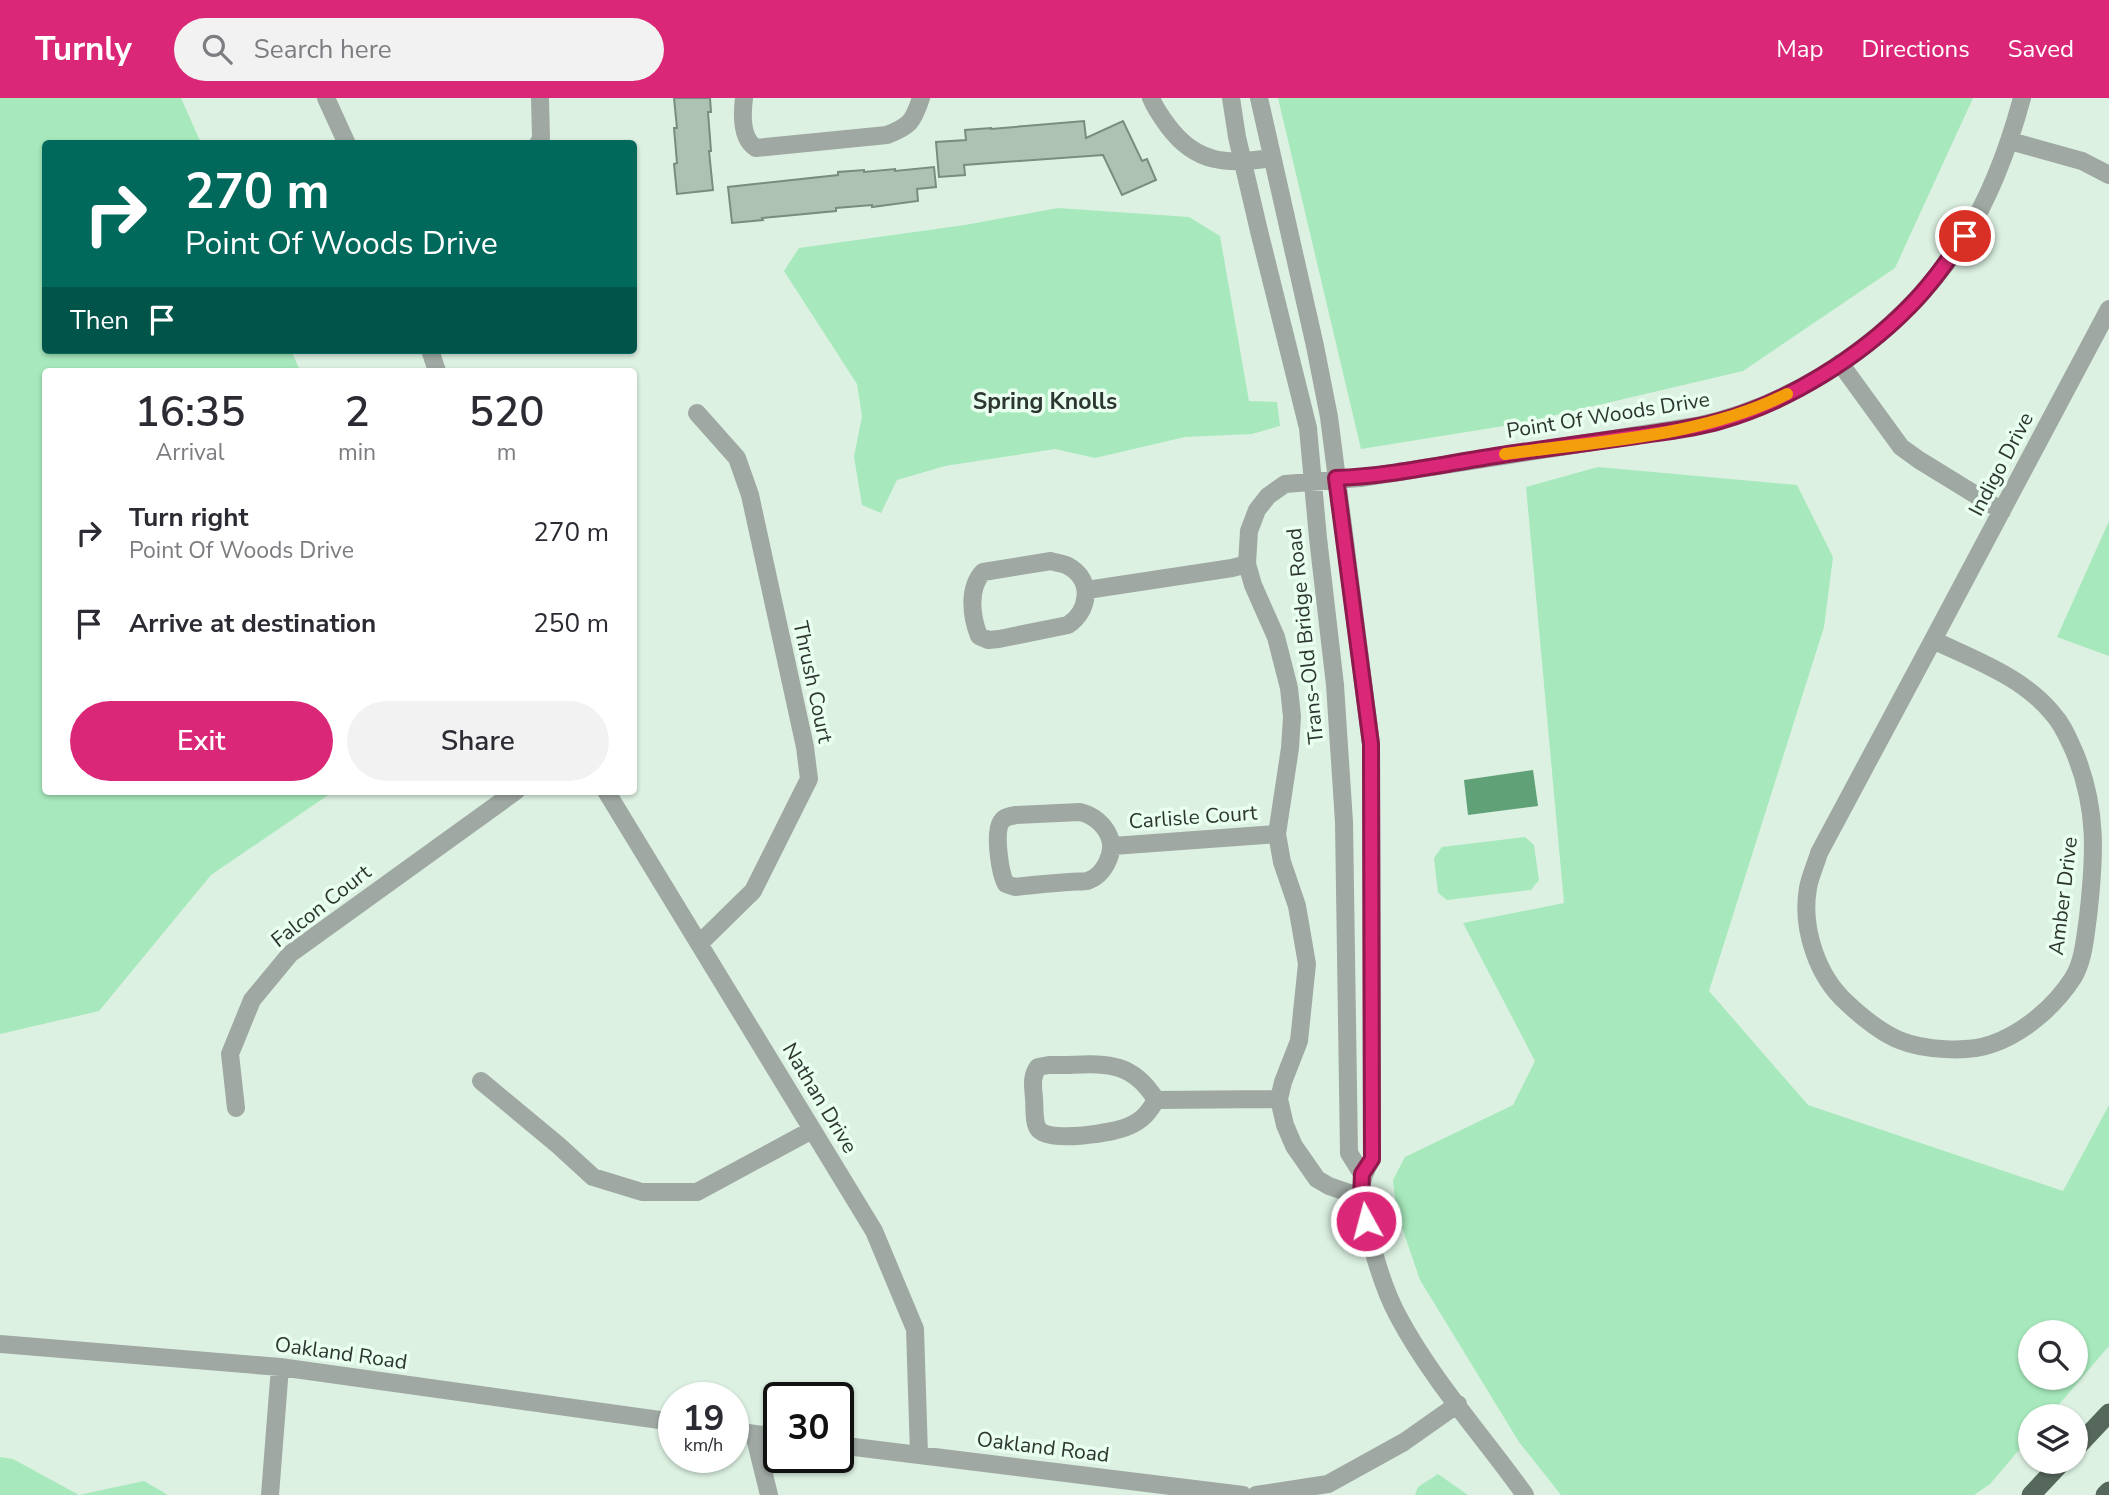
<!DOCTYPE html>
<html lang="en">
<head>
<meta charset="utf-8">
<style>
	:root { --surface:#fff; --page:#f2f2f3; --text:#2b2b33; --muted:#7c7c81; --accent:#db2777 }
	body { margin:0; font-family:"Nunito Sans",sans-serif; background:var(--page); color:var(--text); height:100vh; display:flex; flex-direction:column; font-size:26px; white-space:nowrap }
	* { box-sizing:border-box; margin:0 }
	p { font-size:23px; color:var(--muted) }
	.icon { flex:none; width:38px; height:38px; fill:none; stroke:currentColor; stroke-width:2; stroke-linecap:round; stroke-linejoin:round }
	.map { position:relative; flex:1; overflow:hidden }
	.side { position:absolute; left:42px; top:270px; width:595px; height:427px; display:flex; flex-direction:column; background:var(--surface); border-radius:7px; box-shadow:0 2px 5px #0004 }
	.side>* { flex:none }
	.top-card { position:absolute; left:42px; top:42px; width:595px; height:214px; border-radius:7px; box-shadow:0 2px 5px #0004; background:#00695c; color:#fff; overflow:hidden }
	.fabs { position:absolute; left:2018px; top:1222px; display:grid; gap:14px }
	.fabs a { display:grid; place-items:center; width:70px; height:70px; border-radius:50%; background:var(--surface); box-shadow:0 2px 5px #0004; font-size:35px }
	.speed { position:absolute; left:658px; top:1284px; display:flex; gap:14px; font-size:35px; font-weight:700; text-align:center }
	.speed>* { display:grid; place-content:center; width:91px; height:91px; border-radius:50%; background:var(--surface); box-shadow:0 2px 5px #0004; line-height:1 }
	.speed small { font-size:18px; font-weight:400 }
	.speed .limit { border:4px solid #111; border-radius:10px; background:#fff; color:#111 }
	.pin { position:absolute; display:grid; place-items:center; width:60px; height:60px; color:#fff; margin:-30px; border:4px solid #fff; border-radius:50%; box-shadow:0 2px 7px #0007 }
	.me { position:absolute; width:77px; margin:-38px; rotate:353deg; stroke-linejoin:round; filter:drop-shadow(0 0 5px #0008) }
	.turn { display:flex; align-items:center; gap:24px; height:147px; padding:0 28px; font-size:32px }
	.turn .icon { width:91px; height:91px; stroke-width:2.5 }
	.turn b { display:block; font-size:49px; line-height:60px }
	.then { display:flex; align-items:center; height:66px; padding:0 28px; background:#0003; gap:14px; font-size:26px }
	.eta { display:flex; justify-content:space-evenly; align-items:center; height:119px; text-align:center }
	.eta b { font-size:42px; font-weight:600; line-height:49px }
	.action { display:flex; gap:14px; margin-top:auto; padding:14px 28px }
	.action a { flex:1; height:80px; border-radius:42px; background:var(--accent); color:#fff; font-size:28px; font-weight:600; line-height:80px; text-align:center }
	.action a+a { background:var(--page); color:var(--text) }
	ul { padding:0; list-style:none }
	li { display:flex; align-items:center; gap:21px; height:91px; padding:0 28px }
	li div { flex:1 }
	li b { display:block; font-size:26px }
	li em { font-style:normal }
	header { display:flex; align-items:center; gap:42px; box-sizing:border-box; height:98px; padding:0 35px; background:var(--accent); color:#fff }
	header strong { font-size:33px }
	nav { display:flex; gap:38px; margin-inline-start:auto; font-size:24px }
	.search { width:490px; height:63px; background:var(--page); display:flex; align-items:center; gap:18px; box-sizing:border-box; padding:0 24px; border-radius:38px; color:var(--muted); font-size:26px }
	.map>svg:first-child { display:block }
	.green { fill:#a7e9bc; fill-rule:evenodd }
	.water { fill:#60a177 }
	.building { fill:#adc2b3; stroke:#798d7f; stroke-width:2 }
	.lines { fill:none; stroke-linecap:round; stroke-linejoin:round }
	.minor { stroke:#9fa8a2; stroke-width:18 }
	.trunk { stroke:#56675c; stroke-width:19 }
	.route-casing { stroke:#8e194d; stroke-width:18 }
	.route { stroke:#db2777; stroke-width:12 }
	.slow { stroke:#f59e0b; stroke-width:12 }
	.labels { text-anchor:middle; stroke-width:7; stroke-linejoin:round; paint-order:stroke }
	.street-label { font-size:21px; fill:#2e3631; stroke:#e9ffef }
	.neighbourhood-label { font-size:23px; font-weight:bold; fill:#2e3631; stroke:#e9ffef }
</style>
</head>
<body>
<header>
<strong>Turnly</strong>
<div class="search"><svg class="icon" aria-label="search" viewBox="0 0 24 24"><circle cx="10" cy="10" r="6"/><path d="M15 15l6 6"/></svg>Search here</div>
<nav><a>Map</a><a>Directions</a><a>Saved</a></nav>
</header>
<div class="map">
<svg width="2109" height="1397" viewBox="0 0 2109 1397">
	<rect width="100%" height="100%" fill="#dcf1e2"/>
	<path class="green" d="M0,0h181l20,45 -155,1v206h245l9,21h-254v420h288l-123,84 -112,136 -99,23z
		M1278,0h695l-78,170 -152,103 -221,52 -161,26z
		M1058,110l131,9 31,19 29,165 28,1 3,24 -28,8 -67,3 -90,21 -40,-9 -110,17 -48,14 -16,33 -19,-8 -8,-48 8,-41 -5,-32 -73,-113 15,-23 166,-23z
		M1598,369l199,18 36,72 -9,70 -115,364 99,114 255,86 46,-86v241l-60,70h-19v21l-40,47 -16,11h-413l-42,-53 -99,-162 -24,-70 -3,-30 12,-23 108,-52 22,-44 -72,-138 101,-20 -38,-416zM2030,1234h46v45h-46z
		M2109,423v135l-52,-19z
		M1525,739l9,8 5,35 -8,10 -84,10 -9,-7 -4,-35 8,-11z
		M0,1359l13,2 66,36h-79z
		M1438,1376l30,21h-53l3,-8z
		M144,1383l24,14h-89z"/>
	<path class="water" d="M1533,672l5,36 -70,9 -4,-35z"/>
	<path class="building" d="M674,0h36l1,14h-3l3,39h-2l4,39 -36,4 -3,-30 3,-1 -3,-35h3z
		M1084,23l2,17 37,-17 19,40 5,-2 9,21 -34,15 -19,-40 -139,10 1,10 -26,2 -3,-35 30,-2 -1,-10 26,-2v1z
		M934,69l2,20 -19,2 1,12 -46,6v-2l-36,3v3l-74,7 1,2 -31,3 -4,-36 110,-12v-3l26,-2v2l31,-3v2z"/>
	<g class="lines">
		<path class="minor" d="M326,0l21,46
			M744,0c-2,16 -3,41 12,50l131,-13c23,-9 26,-13 34,-37
			M1151,0c4,10 11,20 17,28 28,38 60,39 103,32
			M1231,0l6,39 22,94 49,197 10,110 17,147 9,137 5,331 13,21
			M1259,0l56,248 14,71 42,327 1,415c-16,26 -11,38 -5,66 7,31 16,63 31,91 34,64 85,120 127,179
			M2010,43l72,20 27,14
			M538,46l3,-6 -1,-40
			M430,252l7,21
			M1840,265l61,84 18,13 83,51
			M697,315l40,45 13,37 55,252 4,32 -56,112 -54,53
			M1051,463c5,2 12,2 17,5 26,14 21,45 0,59l-69,14 -11,1 -9,-4c-8,-20 -11,-48 4,-64z
			M1087,492l145,-22 15,-4
			M1933,542c42,20 90,37 120,74 10,11 15,24 21,37 24,57 21,105 14,166 -3,20 -4,43 -15,61 -18,28 -49,55 -81,66 -25,9 -69,6 -93,-4 -19,-8 -37,-23 -52,-37 -30,-27 -46,-75 -39,-115 2,-12 8,-24 11,-35z
			M1933,542l176,-331
			M606,693l268,440 41,98 4,125
			M1080,714c13,3 24,12 29,24 7,16 -5,40 -22,45 -5,1 -12,0 -17,1 -18,1 -37,3 -55,5l-9,-3c-6,-10 -12,-51 -5,-62 3,-5 9,-6 15,-7z
			M1113,748l164,-12
			M1049,967c46,1 79,-11 107,35 -7,12 -13,20 -27,26 -16,7 -77,17 -90,4 -6,-7 -4,-23 -5,-32 -1,-12 -3,-21 4,-31z
			M481,983l77,64 35,32 49,15h55l115,-62
			M1156,1002l123,-1
			M236,1010l-6,-54 22,-54 38,-46 226,-163
			M1361,1099l-32,-11 -12,-7 -23,-33 -9,-21 -6,-26 4,-17 16,-41 8,-77 -10,-58 -15,-44 -5,-28 13,-86 2,-31 -3,-29 -13,-51 -23,-52 -6,-21 2,-33 8,-21 11,-14 17,-12 75,-6 336,-52c108,-23 210,-96 269,-190 27,-42 44,-90 57,-138
			M0,1246l280,23 394,55
			M733,1333l46,6
			M754,1336l15,61
			M838,1347l405,50
			M270,1397l10,-128
			M1256,1397l72,-11 76,-42 54,-38"/>
		<path class="trunk" d="M2076,1350l33,-35
			M2031,1397l32,-34
			M2105,1397l4,-4"/>
	</g>
	<g class="lines">
		<defs>
			<path id="route" d="M1366,1123l-5,-24 1,-23 10,-15 -1,-415 -35,-266c60,-2 120,-17 179,-25 40,-6 81,-11 121,-17 28,-4 57,-7 84,-15 68,-19 140,-64 189,-114 22,-22 39,-47 56,-71"/>
		</defs>
		<use href="#route" class="route-casing"/>
		<use href="#route" class="route"/>
		<path class="slow" d="M1505,356c94,-13 197,-17 282,-60"/>
	</g>
	<g class="labels">
		<g class="street-label">
			<text transform="translate(1608 317) rotate(-9)" y="7">Point Of Woods Drive</text>
			<text transform="translate(2001 366) rotate(-62)" y="7">Indigo Drive</text>
			<text transform="translate(1305 538) rotate(-96)" y="7">Trans-Old Bridge Road</text>
			<text transform="translate(813 584) rotate(78)" y="7">Thrush Court</text>
			<text transform="translate(1193 719) rotate(-4)" y="7">Carlisle Court</text>
			<text transform="translate(2063 798) rotate(-83)" y="7">Amber Drive</text>
			<text transform="translate(321 808) rotate(-38)" y="7">Falcon Court</text>
			<text transform="translate(820 1000) rotate(59)" y="7">Nathan Drive</text>
			<text transform="translate(341 1255) rotate(8)" y="7">Oakland Road</text>
			<text transform="translate(1043 1349) rotate(7)" y="7">Oakland Road</text>
		</g>
		<g class="neighbourhood-label">
			<text x="1045" y="311">Spring Knolls</text>
		</g>
	</g>
</svg>
<div class="fabs">
<a><svg class="icon" aria-label="search" viewBox="0 0 24 24"><circle cx="10" cy="10" r="6"/><path d="M15 15l6 6"/></svg></a>
<a><svg class="icon" aria-label="layers" viewBox="0 0 24 24"><path d="M12 4l9 5-9 5-9-5zM3 14l9 5 9-5"/></svg></a>
</div>
<div class="speed"><div>19<small>km/h</small></div><div class="limit">30</div></div>
<div class="pin" style="left:1965px;top:138px;background:#d93025"><svg class="icon" aria-label="arrive" viewBox="0 0 24 24"><path d="M6 21V4h12l-3 4 3 4H6"/></svg></div>
<svg class="me" style="left:1366px;top:1123px" viewBox="-20 -20 40 40"><circle r="17" fill="#db2777" stroke="#fff" stroke-width="3"/><path d="M0-11L8 9 0 5-8 9z" fill="#fff"/></svg>
<div class="top-card">
<div class="turn"><svg class="icon" aria-label="right" viewBox="0 0 24 24"><path d="M7 20v-9h11M14 6l5 5-5 5"/></svg><div><b>270 m</b>Point Of Woods Drive</div></div>
<div class="then">Then<svg class="icon" aria-label="arrive" viewBox="0 0 24 24"><path d="M6 21V4h12l-3 4 3 4H6"/></svg></div>
</div>
<section class="side">
<div class="eta">
<div><b>16:35</b><p>Arrival</p></div>
<div><b>2</b><p>min</p></div>
<div><b>520</b><p>m</p></div>
</div>
<ul>
<li><svg class="icon" aria-label="right" viewBox="0 0 24 24"><path d="M7 20v-9h11M14 6l5 5-5 5"/></svg><div><b>Turn right</b><p>Point Of Woods Drive</p></div><em>270 m</em></li>
<li><svg class="icon" aria-label="arrive" viewBox="0 0 24 24"><path d="M6 21V4h12l-3 4 3 4H6"/></svg><div><b>Arrive at destination</b></div><em>250 m</em></li>
</ul>
<div class="action"><a>Exit</a><a>Share</a></div>
</section>
</div>
</body>
</html>
